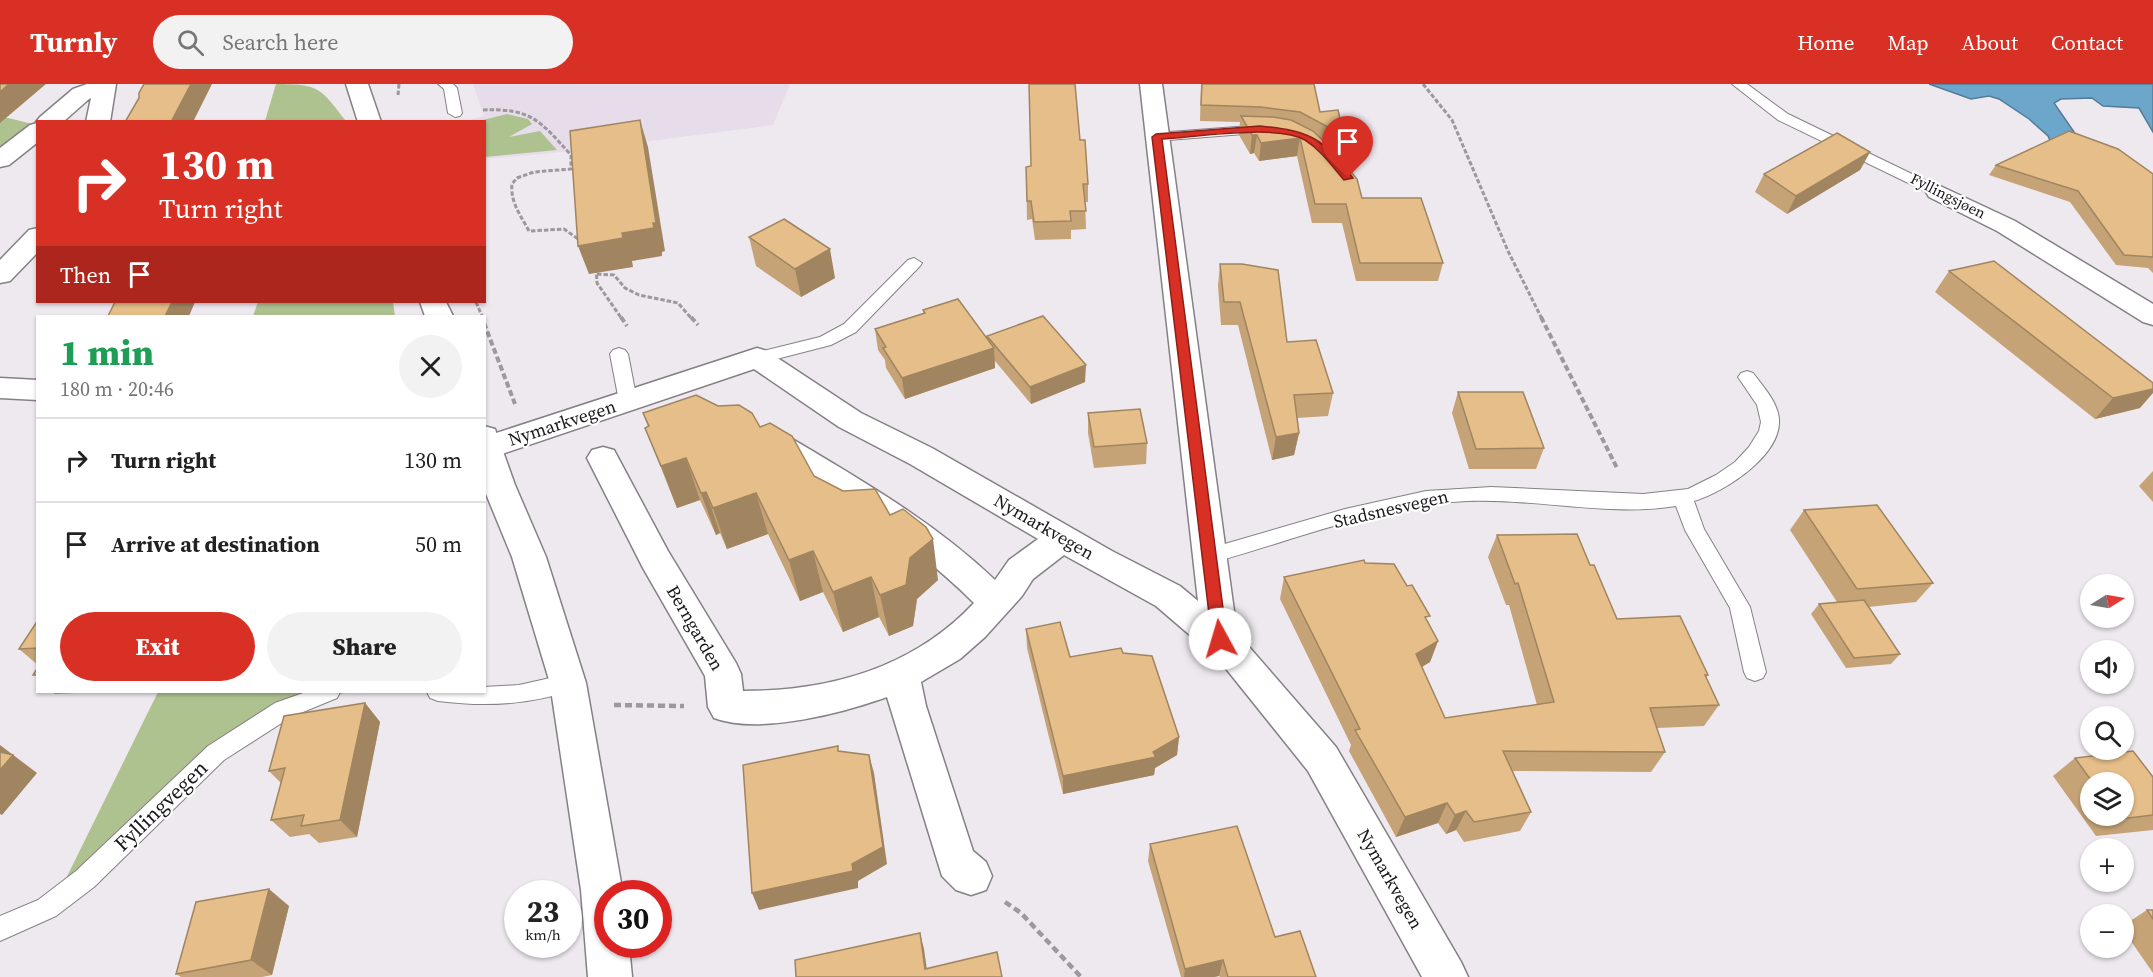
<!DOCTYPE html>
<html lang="en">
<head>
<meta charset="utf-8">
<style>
	:root { --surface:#fff; --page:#f2f2f2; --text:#222; --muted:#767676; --line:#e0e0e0; --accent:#d93025 }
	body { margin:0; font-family:"Source Serif 4",serif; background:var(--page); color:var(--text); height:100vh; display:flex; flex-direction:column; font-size:22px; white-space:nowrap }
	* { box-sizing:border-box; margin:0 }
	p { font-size:20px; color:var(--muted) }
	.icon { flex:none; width:33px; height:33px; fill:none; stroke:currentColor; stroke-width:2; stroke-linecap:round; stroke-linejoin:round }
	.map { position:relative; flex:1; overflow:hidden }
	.side { position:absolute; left:36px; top:231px; width:450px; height:378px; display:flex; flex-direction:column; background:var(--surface); border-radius:0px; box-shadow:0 2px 4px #0004 }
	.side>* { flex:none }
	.hud { position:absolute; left:36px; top:36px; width:450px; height:183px; border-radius:0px; box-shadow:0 2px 4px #0004; background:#d93025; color:#fff; overflow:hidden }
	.needle { width:39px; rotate:79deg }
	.fabs { position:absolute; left:2080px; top:490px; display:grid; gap:12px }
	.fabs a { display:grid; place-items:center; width:54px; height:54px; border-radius:50%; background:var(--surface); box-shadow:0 2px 4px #0004; font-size:30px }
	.speed { position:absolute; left:504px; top:796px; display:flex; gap:12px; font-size:30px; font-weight:700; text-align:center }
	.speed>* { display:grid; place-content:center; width:78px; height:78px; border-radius:50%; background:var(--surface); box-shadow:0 2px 4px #0004; line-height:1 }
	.speed small { font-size:15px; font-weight:400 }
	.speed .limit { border:9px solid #d22; background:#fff; color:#111 }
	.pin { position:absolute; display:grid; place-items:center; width:51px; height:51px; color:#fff; margin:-62px -26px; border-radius:50% 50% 50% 0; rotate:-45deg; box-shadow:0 0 6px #0007 }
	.pin .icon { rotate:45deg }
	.me { position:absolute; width:66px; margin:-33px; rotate:354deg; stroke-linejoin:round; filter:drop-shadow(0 0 4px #0008) }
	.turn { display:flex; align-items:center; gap:21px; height:126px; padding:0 24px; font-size:27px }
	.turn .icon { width:78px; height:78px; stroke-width:2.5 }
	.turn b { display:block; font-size:42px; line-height:51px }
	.then { display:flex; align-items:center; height:57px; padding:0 24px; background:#0003; gap:12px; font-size:22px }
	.round { display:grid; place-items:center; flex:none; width:63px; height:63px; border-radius:32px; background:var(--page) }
	.headline { display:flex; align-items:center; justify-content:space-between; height:102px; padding:0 24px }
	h1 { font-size:36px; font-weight:800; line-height:45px; color:#1e9e55 }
	.action { display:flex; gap:12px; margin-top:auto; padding:12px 24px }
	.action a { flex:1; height:69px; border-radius:36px; background:var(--accent); color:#fff; font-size:24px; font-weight:800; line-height:69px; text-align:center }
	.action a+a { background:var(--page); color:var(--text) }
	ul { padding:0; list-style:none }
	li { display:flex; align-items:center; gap:18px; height:84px; padding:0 24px; border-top:2px solid var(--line) }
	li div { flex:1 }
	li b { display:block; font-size:22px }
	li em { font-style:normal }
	header { display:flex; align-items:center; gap:36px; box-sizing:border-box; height:84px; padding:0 30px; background:var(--accent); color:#fff }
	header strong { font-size:28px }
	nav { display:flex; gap:33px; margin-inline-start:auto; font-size:21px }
	.search { width:420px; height:54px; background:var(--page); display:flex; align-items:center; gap:15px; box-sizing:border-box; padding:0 21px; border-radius:33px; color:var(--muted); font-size:22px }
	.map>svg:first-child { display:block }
	.built { fill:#e7dce9 }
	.green { fill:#aec290 }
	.water { fill:#6ca7cb; stroke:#537c96; stroke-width:1.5 }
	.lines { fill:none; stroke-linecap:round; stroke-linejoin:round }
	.service-casing { stroke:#858086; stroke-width:2 }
	.minor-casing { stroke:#858086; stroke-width:3 }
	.tertiary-casing { stroke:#858086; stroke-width:3 }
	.path-far2 { stroke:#9c989d; stroke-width:3; stroke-dasharray:4.5 2; stroke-linecap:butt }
	.path-far1 { stroke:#9c989d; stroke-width:4; stroke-dasharray:6 3; stroke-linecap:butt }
	.path { stroke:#9c989d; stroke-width:4.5; stroke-dasharray:7 4; stroke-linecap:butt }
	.service { fill:#fff; fill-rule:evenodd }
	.minor { fill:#fff; fill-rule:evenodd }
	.tertiary { fill:#fff; fill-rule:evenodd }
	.wall { fill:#c5a376; fill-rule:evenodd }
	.shaded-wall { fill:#a08560 }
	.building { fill:#e5be89; stroke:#a08560; stroke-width:1.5 }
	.route { fill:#d93025; stroke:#8d1f18; stroke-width:1.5 }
	.labels { text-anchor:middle; stroke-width:4.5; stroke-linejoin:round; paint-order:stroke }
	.far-street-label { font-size:15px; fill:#191719; stroke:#fff }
	.street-label { font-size:18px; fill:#191719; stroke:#fff }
	.near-street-label { font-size:21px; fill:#191719; stroke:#fff }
</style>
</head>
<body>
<header>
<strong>Turnly</strong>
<div class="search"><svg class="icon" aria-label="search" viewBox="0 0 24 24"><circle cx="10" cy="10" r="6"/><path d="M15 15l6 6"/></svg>Search here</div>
<nav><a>Home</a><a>Map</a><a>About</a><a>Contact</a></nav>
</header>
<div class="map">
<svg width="2153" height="893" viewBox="0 0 2153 893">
	<rect width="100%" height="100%" fill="#eee8ef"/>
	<path class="built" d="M473,0h317l-17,41 -199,26 -89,8 -1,-37h-21l21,-6z"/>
	<path class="green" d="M276,0c44,0 44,4 70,37h-81z
		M507,30l21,5 4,5 -23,13 31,-6 17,19 -72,7 -1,-35 -5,-1z
		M0,32l37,9 -37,41z
		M258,218h135l2,14h-142z
		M158,608h187l-102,49 -195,174z"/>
	<path class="water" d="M1929,0h224v48l-14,-24 -36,-2 -11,-8 -31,1 -7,4 49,71 -48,-22 -7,-16 -19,-17 -30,-20 -10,-3 -18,3z"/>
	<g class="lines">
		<defs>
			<path id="service" d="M438,0h15l4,4 5,25 -2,3 -5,1 -7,-4 -4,-24z
				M1732,0h15l41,30 155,75 2,3 -7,4 -5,-1 -155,-75z
				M1264,41l7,4 -2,3 -113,9 -7,-4 7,-4z
				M914,174l8,5 -2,3 -64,66 -25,13 -74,19 -6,-2 -3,-4 3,-4 69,-17 24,-13 64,-64z
				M619,264l6,2 3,4 9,47 -3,4h-12l-3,-4 -9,-47 3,-4z
				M1747,287l6,2c9,12 21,25 25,40 10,39 -53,79 -84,88l10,28 46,78 16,65 -3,6 -8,3 -8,-3 -3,-6 -14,-64 -45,-78 -9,-24c-64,11 -142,-8 -209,-5 -88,4 -172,39 -256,62l-7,-3 -3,-5 3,-5 141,-41 81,-18 65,-4 152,7 45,-5 28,-14 19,-13 14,-15 10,-16 2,-9 -4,-17 -19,-28 3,-4z
				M568,590l8,3 3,6 -3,6c-47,16 -90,18 -138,12l-8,-3 -3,-6h57v-5l35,-2z
				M306,608h34l-3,6 -46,19 -67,43 -130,127 -38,29 -56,25v-25l38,-16 38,-29 132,-125 67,-43z"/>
			<path id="minor" d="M87,0h29l-6,38h-24l5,-24 -2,1 -26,23h-25v20l-29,23 -9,2v-19l30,-23 7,-2 -1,-1 4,-5 33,-28z
				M1140,0h22l75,549 99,114 125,215 7,15h-46l-114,-206 -89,-111 -63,-54 -92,-51 -31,24 -11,17 -37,41 -25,22 -39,23 5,24 47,145 13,11 6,14 -6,14 -15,5 -15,-5 -14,-14 -55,-179c-45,16 -127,38 -173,21l-6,-11 -3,-31 -62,-108 -56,-110 5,-8 11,-3 11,3 54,101 68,112 5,11 2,17c87,0 170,-23 231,-88 -64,-64 -141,-110 -217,-156l-4,-8 4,-8 11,-3 11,3c75,45 152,88 216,149l14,-20 29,-21 -128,-75 -71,-37 -85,-58 -255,86 -15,2v-20l273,-89 10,3 94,62 71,35 180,103 68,35 18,15z
				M1938,101l77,36 138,83v21l-10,-3 -146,-91 -68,-34 -3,-5 3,-5z
				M38,144v24l-28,29 -10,2v-23l29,-30z
				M0,294l38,2v20l-38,-2z"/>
			<path id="tertiary" d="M346,0h22l13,38h-23z
				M420,218h26l7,14h-28z
				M484,342l11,3 20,56 31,72 40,126 37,211h-15v51h21l3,32h-44l-7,-87 -31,-207 -38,-126 -28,-68z"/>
		</defs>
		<use href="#service" class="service-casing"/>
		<use href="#minor" class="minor-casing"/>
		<use href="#tertiary" class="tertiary-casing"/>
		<path class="path-far2" d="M1423,0l29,36 56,131 34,68
			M398,11l1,-11
			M483,26c49,-2 57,11 88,45v14l-37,3 -17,6 -5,6c-2,18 9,32 17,47l35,-2 17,12
			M596,184l1,15 25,36
			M597,190l17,1 11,13 14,7 39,8 14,16
			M476,218l6,14"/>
		<path class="path-far1" d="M621,233l6,9
			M691,233l7,8
			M1541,233l76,151
			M484,239l31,81"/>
		<path class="path" d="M614,621l70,1
			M1005,818l16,11 60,64"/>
		<use href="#service" class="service"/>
		<use href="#minor" class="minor"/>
		<use href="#tertiary" class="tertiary"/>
	</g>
	<path class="wall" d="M1201,0h113l6,28 26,31 -3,16 -16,-15 35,54 81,65 -5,18h-82l-14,-58h-30l-15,-67 -38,5 -5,-8 -4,1 -11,-19 1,-13 -40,-1z
		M1080,56l8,44v18h-3l1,27 -15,1v9l-36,1 -3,-21 -5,1 -1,-53 5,-1z
		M1870,68l-10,18 -73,44 -32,-22 9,-18z
		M1996,81l157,9v99l-5,-5 -32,-3 -46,-63 -81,-27z
		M749,153l86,41 -34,19 -45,-31z
		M1220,180l67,78 46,51 -5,23 -31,2 2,15 -5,22 -22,5 -34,-135h-17l-3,-39z
		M1949,187l191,137 -45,11 -160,-127z
		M923,226l65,30 -1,-4 98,46 -54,22 -36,-43v7l-90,31 -19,-31 -1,-8 -7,-10 -3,-21 48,-15z
		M1458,308l86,56 -8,21h-67l-17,-56z
		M643,329l117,14 54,49 76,39 48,65 -21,19 -4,27 -24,10 -10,-19 -36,15 -20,-40 -23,9 -32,-67 -41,15 -7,-16 -4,2 -16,-35 -23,8 -32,-80 3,-1z
		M1088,329l59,30 -1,21 -52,4 -6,-35z
		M2153,387v31l-14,-16z
		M1804,426l129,73 -17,19 -48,5 32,47 -9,10 -45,4 -35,-54 8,-10 18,-2 -47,-72z
		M1497,451l93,30 27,54 91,56 -2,3 13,27 -15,21 -47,2 8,24 -14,20 -139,-1 19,41 -11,19 -56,11 -8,-12 -10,4 -8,-11 -42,14 -47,-86 2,-6 -71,-146 4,-22 81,-14 63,58 10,20 -8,21 -8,5 23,51 92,-13 -28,-100h-3l-18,-48z
		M38,536v45l-19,-16z
		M1026,545l44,28 53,-4 56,84 -2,18 -22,13 -1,7 -91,19 -36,-146z
		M52,608h45l-42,2z
		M365,619l15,19 -23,115 -38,6 -10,-9 -19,3 -19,-17 10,-37 -12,-12z
		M2075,674l78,19v53l-57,6 -43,-60zM2091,699h33v33h-33z
		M1150,760l125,93 41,40h-96l-1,-1 -5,1h-33l-33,-116z
		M289,822l-17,69 -10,2h-81l-5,-3z
		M2147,826h6v63l-29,-42v-6z"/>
	<path class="shaded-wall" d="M9,0h37l-46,39v-31z
		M191,0h21l-19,38h-22z
		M640,36l8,27 17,104 -3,1v4l-30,5 1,6 -44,7 -11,-28 44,-13z
		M1252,51h5l-3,18 -4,1z
		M1300,54l-3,18 -38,5 2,-18z
		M1870,68l-10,18 -73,44 9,-18z
		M830,165l5,29 -34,19 -6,-28z
		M172,218h23l-6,14h-24z
		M994,264l1,20 -90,31 -3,-21z
		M1086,281l-1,17 -54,22 -1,-17z
		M2153,305v4l-13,15 -45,11 18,-21z
		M1299,349l-5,22 -22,5 4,-23z
		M686,374l14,42 -23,8 -16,-42z
		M706,408l14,41 -4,2 -15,-42z
		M756,409l12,41 -41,15 -14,-41z
		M933,455l5,41 -21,19 -4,27 -24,10 -9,-41 30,-37z
		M813,467l10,41 -23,9 -11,-41z
		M871,493l8,40 -36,15 -10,-40z
		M1438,557l-8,21 -22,13 8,-21z
		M365,619l15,19 -23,115 -17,-17z
		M1179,653l-2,18 -22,13 -1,7 -91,19v-18l90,-24z
		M0,661l37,28 -35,42 -2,-1z
		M869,671l5,18 13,91 -29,17v7l-99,22 -7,-17 100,-29z
		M1447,719l-9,20 -42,14 9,-20z
		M1466,727l-10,19 -10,4 9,-19z
		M269,805l20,17 -17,69 -21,-15z
		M920,849l4,16 4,28 -3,-8z
		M1223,876l-4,16 -5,1h-30l1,-8z"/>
	<path class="building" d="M0,0h9l-9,8z
		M144,0h47l-20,38h-46l14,-24v-5z
		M1029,0h46l5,56h5l3,44h-5l3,27h-16l1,10 -37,1 -3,-21h-4l-1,-34 5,-1z
		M1202,0h112l6,28 18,-2 8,33 -16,-15 -30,-16 -39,-5 -60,-2z
		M1241,32l32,1 18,3 22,11 20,19 24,29 5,19h59l22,65h-83l-14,-59h-31l-15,-66 -39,5 -4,-8h-5z
		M640,36l16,103h-3l1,5 -32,5 1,5 -45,8 -8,-115z
		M2069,47l49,18 35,25v83l-29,-2 -46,-64 -82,-26z
		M1837,49l33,19 -74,44 -32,-22z
		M784,135l46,30 -35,20 -46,-32z
		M1994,177l159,122v6l-40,9 -164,-127z
		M1220,180h22l36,6 9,72 29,-2 17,53 -39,2 5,38 -23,4 -36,-135h-16z
		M958,215l36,49 -92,30 -19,-30 3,-1 -11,-18 50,-16 -2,-3z
		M115,218h57l-7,14h-57z
		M1043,232l43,49 -56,22 -43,-51z
		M1458,308h65l21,56 -68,1z
		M696,311l22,11 21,-1 13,8 8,14 10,-4 22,13 22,40 29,15 32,-2 15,26 13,-6 23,18 7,12 -23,19 -4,27 -26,10 -9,-18 -38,15 -20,-41 -24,9 -33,-67 -43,15 -7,-16 -5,1 -15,-35 -25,8 -16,-38 4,-2 -6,-13z
		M1140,325l7,34 -53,4 -6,-34z
		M1877,421l56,78 -76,6 -53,-79z
		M1577,450l13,31h4l23,54 63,-3 28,59h-3l14,30 -69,3 15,44 -162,-1 28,61 -57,10 -8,-11 -11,4 -8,-12 -42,14 -50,-87 5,-1 -76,-152 80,-17 1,3 29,1 13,22 5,-1 18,31 -5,1 13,24 -22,13 29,64 109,-16 -36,-119 -3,1 -18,-49z
		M1864,516l36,54 -46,4 -35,-54z
		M38,536v28l-19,1z
		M1060,538l10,35 51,-9 2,5 29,3 27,81 -26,15 3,5 -93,19 -37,-147z
		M38,583v8h-5z
		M365,619l-25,117 -39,6 3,-11 -33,5 14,-52 -16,3 15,-55z
		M838,662v5l31,4 14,92 -31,17 1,7 -101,22 -9,-128z
		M2133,667l20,26v38l-33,4 -2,-3h6v-33h-31l-18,-25z
		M0,668l13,3 -13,15z
		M1237,742l38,111 25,-6 16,46h-88l-5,-17 -38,9 -35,-125z
		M269,805l-18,71 -75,14 20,-72z
		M2147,826h6v9z
		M920,849l5,36 72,-17 5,25h-206l-1,-17z"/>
	<path class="route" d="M1260,42c51,5 61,11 93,52l-9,2c-12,-14 -23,-30 -39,-40 -28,-16 -109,-3 -143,-1l65,500 -2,4h-11l-2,-4 -60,-502 4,-3z"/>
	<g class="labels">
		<g class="far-street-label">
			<text transform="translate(1948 112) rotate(27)" y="5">Fyllingsjøen</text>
		</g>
		<g class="street-label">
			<text transform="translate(562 339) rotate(-18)" y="6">Nymarkvegen</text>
			<text transform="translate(1391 425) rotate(-13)" y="6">Stadsnesvegen</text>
			<text transform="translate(1044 443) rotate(30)" y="6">Nymarkvegen</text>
			<text transform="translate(695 544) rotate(60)" y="6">Berngarden</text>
			<text transform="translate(1390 795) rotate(60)" y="6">Nymarkvegen</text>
		</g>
		<g class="near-street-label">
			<text transform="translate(161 722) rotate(-44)" y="7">Fyllingvegen</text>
		</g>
	</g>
</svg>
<div class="fabs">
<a><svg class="needle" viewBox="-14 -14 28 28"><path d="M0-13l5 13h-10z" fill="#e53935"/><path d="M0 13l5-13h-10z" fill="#767676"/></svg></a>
<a><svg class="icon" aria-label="sound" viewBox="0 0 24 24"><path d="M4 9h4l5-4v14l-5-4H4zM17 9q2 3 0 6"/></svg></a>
<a><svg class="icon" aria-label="search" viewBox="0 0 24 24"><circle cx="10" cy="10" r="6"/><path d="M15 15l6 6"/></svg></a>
<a><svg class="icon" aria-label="layers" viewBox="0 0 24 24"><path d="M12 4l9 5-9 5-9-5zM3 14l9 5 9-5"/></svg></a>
<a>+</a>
<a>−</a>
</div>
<div class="speed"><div>23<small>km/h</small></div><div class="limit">30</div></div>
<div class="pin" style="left:1348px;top:94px;background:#d93025"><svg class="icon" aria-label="arrive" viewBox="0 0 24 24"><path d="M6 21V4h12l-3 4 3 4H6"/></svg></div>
<svg class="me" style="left:1220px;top:555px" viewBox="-20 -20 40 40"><circle r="19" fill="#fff"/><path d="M0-13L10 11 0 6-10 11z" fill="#d93025"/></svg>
<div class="hud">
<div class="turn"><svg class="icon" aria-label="right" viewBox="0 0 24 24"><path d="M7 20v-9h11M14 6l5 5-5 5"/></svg><div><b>130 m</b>Turn right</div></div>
<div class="then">Then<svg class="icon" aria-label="arrive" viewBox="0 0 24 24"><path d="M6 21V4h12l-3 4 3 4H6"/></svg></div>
</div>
<section class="side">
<div class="headline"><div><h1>1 min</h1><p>180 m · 20:46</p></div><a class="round"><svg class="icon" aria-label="close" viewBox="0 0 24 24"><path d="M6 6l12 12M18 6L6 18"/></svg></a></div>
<ul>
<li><svg class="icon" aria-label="right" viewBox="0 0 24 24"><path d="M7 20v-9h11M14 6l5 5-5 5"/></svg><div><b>Turn right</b></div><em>130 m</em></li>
<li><svg class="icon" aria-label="arrive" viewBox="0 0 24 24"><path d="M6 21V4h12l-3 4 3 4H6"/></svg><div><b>Arrive at destination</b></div><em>50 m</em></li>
</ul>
<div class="action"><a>Exit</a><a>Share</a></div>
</section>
</div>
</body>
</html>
